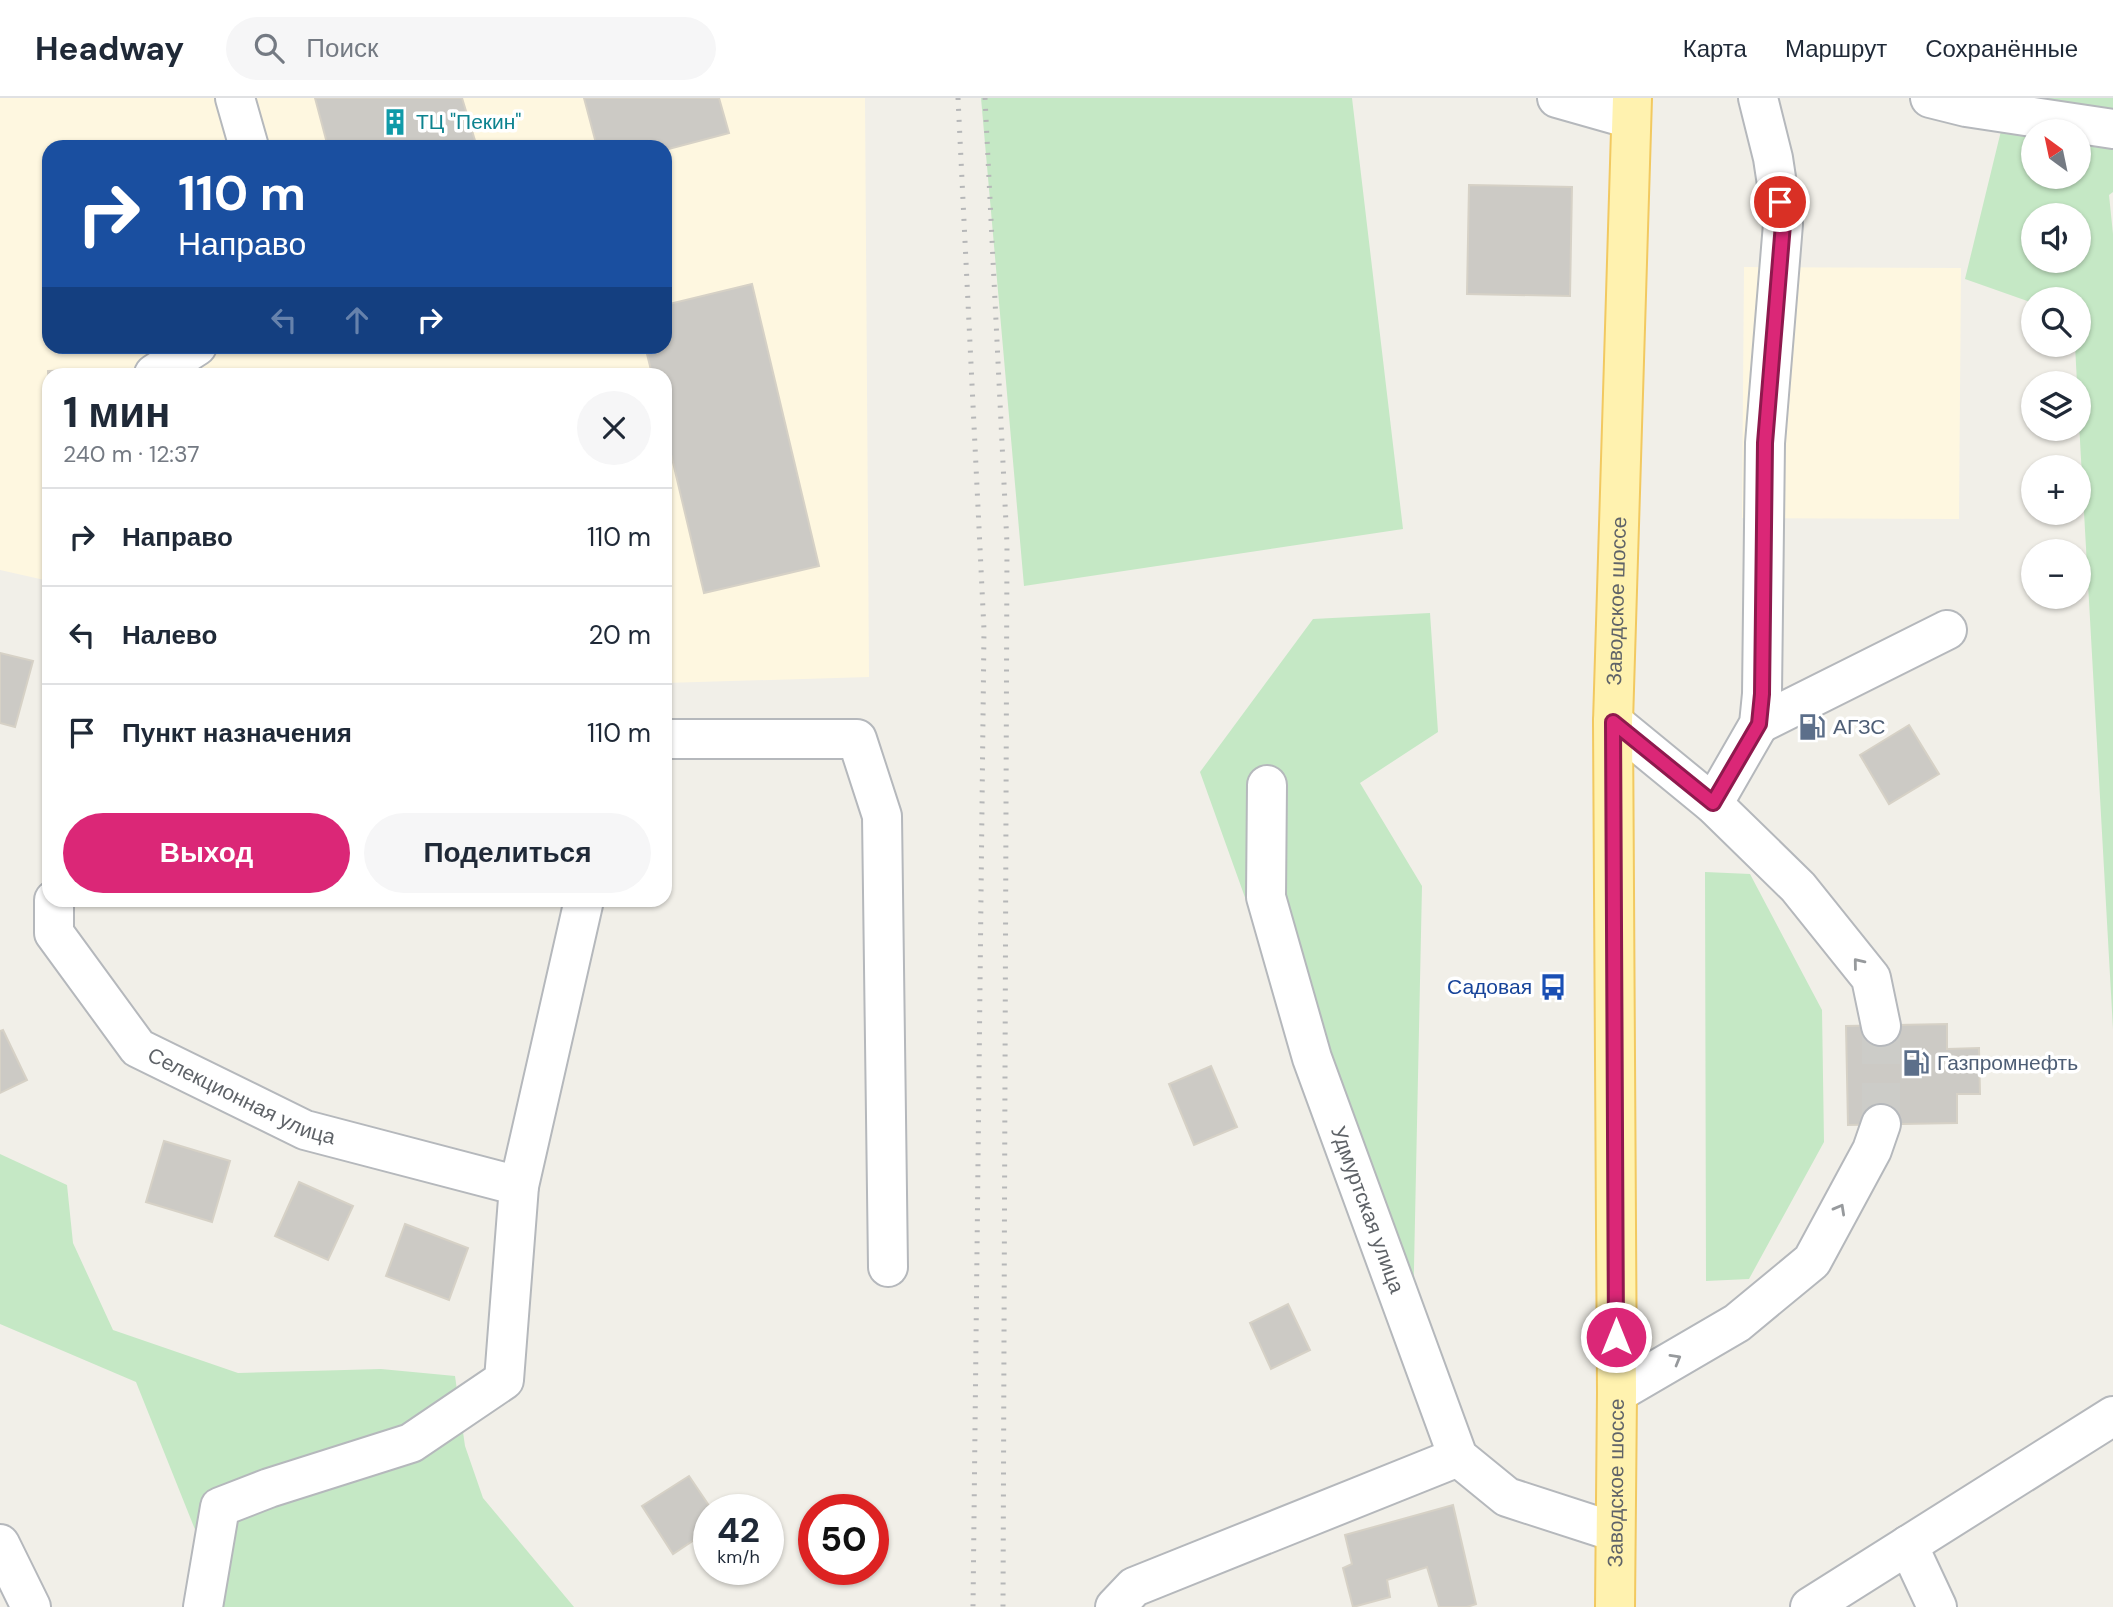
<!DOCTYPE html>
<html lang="ru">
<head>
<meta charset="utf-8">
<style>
	:root { --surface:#fff; --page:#f6f6f7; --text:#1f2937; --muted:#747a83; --line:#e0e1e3; --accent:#db2777 }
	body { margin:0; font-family:"DM Sans",sans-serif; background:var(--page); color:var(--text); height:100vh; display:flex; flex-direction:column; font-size:26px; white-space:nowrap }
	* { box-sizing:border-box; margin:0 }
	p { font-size:23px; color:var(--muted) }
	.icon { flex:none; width:38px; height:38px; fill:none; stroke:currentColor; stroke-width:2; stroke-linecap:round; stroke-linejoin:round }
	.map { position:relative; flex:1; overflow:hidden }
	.sheet { position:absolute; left:42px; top:270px; width:630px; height:539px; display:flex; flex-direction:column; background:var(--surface); border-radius:21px; box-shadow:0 2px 5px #0004 }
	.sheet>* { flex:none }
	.hud { position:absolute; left:42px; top:42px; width:630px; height:214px; border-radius:21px; box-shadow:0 2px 5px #0004; background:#1a4fa0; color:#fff; overflow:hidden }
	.needle { width:46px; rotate:327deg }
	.buttons { position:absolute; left:2021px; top:21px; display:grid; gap:14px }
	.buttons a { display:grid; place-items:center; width:70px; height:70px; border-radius:50%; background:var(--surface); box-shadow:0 2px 5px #0004; font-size:35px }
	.speed { position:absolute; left:693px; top:1396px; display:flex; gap:14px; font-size:35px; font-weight:700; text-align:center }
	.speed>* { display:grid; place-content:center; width:91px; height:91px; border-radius:50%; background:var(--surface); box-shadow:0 2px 5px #0004; line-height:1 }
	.speed small { font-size:18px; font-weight:400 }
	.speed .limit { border:10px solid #d22; background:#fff; color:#111 }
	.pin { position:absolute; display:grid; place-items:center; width:60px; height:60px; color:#fff; margin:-30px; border:4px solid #fff; border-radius:50%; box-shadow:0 2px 7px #0007 }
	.me { position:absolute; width:77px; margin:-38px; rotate:0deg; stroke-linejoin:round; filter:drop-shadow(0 0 5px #0008) }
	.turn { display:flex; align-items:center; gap:24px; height:147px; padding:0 21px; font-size:32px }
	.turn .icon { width:91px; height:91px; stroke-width:2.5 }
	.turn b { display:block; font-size:49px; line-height:60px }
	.lanes { display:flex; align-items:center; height:66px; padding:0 21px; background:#0003; justify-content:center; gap:35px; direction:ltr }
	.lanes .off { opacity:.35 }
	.round { display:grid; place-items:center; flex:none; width:74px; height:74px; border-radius:37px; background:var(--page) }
	.overview { display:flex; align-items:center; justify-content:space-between; height:119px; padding:0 21px }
	h1 { font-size:42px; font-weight:700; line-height:52px }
	.primary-button { display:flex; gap:14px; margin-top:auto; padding:14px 21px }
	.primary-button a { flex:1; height:80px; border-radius:42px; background:var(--accent); color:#fff; font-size:28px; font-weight:700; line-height:80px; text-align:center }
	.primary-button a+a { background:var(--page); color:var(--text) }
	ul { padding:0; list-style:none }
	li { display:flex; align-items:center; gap:21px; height:98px; padding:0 21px; border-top:2px solid var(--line) }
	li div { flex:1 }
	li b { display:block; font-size:26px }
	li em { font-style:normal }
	header { display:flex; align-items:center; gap:42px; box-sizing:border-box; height:98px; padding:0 35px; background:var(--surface); border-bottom:2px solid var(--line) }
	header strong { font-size:33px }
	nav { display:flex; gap:38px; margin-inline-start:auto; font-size:24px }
	.search { width:490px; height:63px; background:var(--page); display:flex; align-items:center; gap:18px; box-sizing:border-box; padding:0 24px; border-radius:38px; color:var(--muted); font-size:26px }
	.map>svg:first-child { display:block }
	.commercial { fill:#fef7e0; fill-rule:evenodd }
	.green { fill:#c5e8c5; fill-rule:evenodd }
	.building { fill:#cccac5; stroke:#d6d1c6; stroke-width:2 }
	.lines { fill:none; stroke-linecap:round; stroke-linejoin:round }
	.minor-tunnel { stroke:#ccccc8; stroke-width:38; stroke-dasharray:38 19; stroke-linecap:butt }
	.minor-casing { stroke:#b5b8bc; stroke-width:42 }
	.major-casing { stroke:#f2c960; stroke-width:42 }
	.minor { stroke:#fff; stroke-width:38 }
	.major { stroke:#fff2af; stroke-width:38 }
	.rail { stroke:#b6b7b8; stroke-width:5; stroke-dasharray:2 9; stroke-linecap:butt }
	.oneway { stroke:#979a9d }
	.route-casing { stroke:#8e194d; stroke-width:18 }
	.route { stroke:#db2777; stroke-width:12 }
	.labels { text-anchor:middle; stroke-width:7; stroke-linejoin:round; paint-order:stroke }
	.culture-label { font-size:21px; fill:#0d838f; stroke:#fff; text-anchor:start }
	.street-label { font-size:21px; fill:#5f6368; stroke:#fff }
	.service-label { font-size:21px; fill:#4e5e75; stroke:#fff; text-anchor:start }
	.transit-label { font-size:21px; fill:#164399; stroke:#fff; text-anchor:end }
</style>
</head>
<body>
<header>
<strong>Headway</strong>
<div class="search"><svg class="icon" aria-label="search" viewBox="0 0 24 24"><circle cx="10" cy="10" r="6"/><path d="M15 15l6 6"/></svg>Поиск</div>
<nav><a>Карта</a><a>Маршрут</a><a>Сохранённые</a></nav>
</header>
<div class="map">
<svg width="2113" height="1509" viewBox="0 0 2113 1509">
	<rect width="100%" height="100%" fill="#f1efe8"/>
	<path class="commercial" d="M0,0h865l4,579 -204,6v-309h-616v207l-49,-11zM49,49h616v199h-616z
		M1744,169l217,1 -2,251 -217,-1z"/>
	<path class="green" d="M981,0h371l51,431 -379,57z
		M2009,0h104v94l-4,3 4,39v795l-34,-606v-40h-2l-2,-38h4v-46h-45l-1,4 -68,-24zM2034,33h45v46h-45zM2034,117h45v46h-45z
		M1430,515l8,119 -78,51 62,103 -10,477 -212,-591 113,-153z
		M1705,774l45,2 72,136 2,132 -75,137 -43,2z
		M0,1056l67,31 6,58 40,87 125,43 143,-4 74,7 10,70 18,52 91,109h-358l-10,-50 -70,-175 -136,-58z"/>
	<path class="building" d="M315,0h147l15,49h-149z
		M584,0h135l10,35 -64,17v-3h-68z
		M1469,87l103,2 -2,109 -103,-2z
		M752,186l67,282 -115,27 -39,-164v-55h-13l-7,-28h20v-41z
		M123,271v5h-74v25l-1,-28z
		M0,555l33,8 -18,66 -15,-4z
		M1909,627l30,49 -50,30 -29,-49z
		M1947,926v25l32,-1 1,46h-23v29l-109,2 -2,-99z
		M3,932l24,50 -27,13v-62z
		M1211,968l26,61 -43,18 -25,-61z
		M164,1043l66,20 -18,61 -66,-20z
		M299,1084l54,24 -25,54 -53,-24z
		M405,1126l63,24 -19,52 -63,-24z
		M1288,1206l22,46 -39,19 -21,-46z
		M689,1378l23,34h-3v20l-36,24 -31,-48z
		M1453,1407l23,99 -9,3h-28l-12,-40 -40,13 3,17 -37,10 -10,-39 9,-4 -7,-29z"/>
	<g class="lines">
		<path class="minor-tunnel" d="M1881,928v98"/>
		<defs>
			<g id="minor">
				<path d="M235,0l14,49"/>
				<path d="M1557,0l74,21"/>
				<path d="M1930,0l36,9 147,22"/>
				<path d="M154,276l43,-28"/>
				<path d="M1613,624l100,82 85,83 73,91 10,48"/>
				<path d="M1759,626l188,-94"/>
				<path d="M665,641h192l25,77 6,451"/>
				<path id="s1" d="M1267,687l-1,112 46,161 146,399 49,40 108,35"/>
				<path d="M1713,706l46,-80 3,-30 3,-251 18,-219 -10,-66 -15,-60"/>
				<path id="s2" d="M54,802v33l84,115 167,82 214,56"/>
				<path d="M1617,1295l120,-70 75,-62 60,-111 9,-26"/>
				<path d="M0,1446l31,63"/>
				<path d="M1908,1447l29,62"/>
				<path d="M203,1509l17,-100 49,-19 142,-45 93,-63 15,-194 65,-286"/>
				<path d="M1115,1509l19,-20 324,-130"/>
				<path d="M1810,1509l303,-191"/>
			</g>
			<g id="major">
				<path id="s3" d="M1615,1509l2,-214 -4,-671 19,-624"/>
			</g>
		</defs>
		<use href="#minor" class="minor-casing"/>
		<use href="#major" class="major-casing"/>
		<use href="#minor" class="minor"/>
		<use href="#major" class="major"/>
		<path class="rail" d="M958,0l26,532 -11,977
			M985,0l22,446 -4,1063"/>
	</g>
	<defs><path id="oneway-chevron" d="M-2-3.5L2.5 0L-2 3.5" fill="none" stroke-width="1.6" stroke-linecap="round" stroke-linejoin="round" transform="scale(1.75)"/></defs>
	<g class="oneway">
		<use href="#oneway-chevron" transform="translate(1858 865) rotate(-129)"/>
		<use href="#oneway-chevron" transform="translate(1840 1111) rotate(-61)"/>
		<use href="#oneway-chevron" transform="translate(1676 1261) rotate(-30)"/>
	</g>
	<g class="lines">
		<defs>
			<path id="route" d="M1616,1239l-3,-615 100,81 46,-79 3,-30 3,-251 18,-219 -3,-22"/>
		</defs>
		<use href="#route" class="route-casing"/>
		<use href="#route" class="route"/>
	</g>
	<defs>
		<symbol id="building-bare" viewBox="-9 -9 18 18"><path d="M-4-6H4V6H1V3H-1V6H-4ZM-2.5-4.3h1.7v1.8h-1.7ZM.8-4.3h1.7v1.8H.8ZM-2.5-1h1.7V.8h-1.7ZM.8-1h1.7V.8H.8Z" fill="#0f9aa8" stroke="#fff" stroke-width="2.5" paint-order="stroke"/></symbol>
		<symbol id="fuel-bare" viewBox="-9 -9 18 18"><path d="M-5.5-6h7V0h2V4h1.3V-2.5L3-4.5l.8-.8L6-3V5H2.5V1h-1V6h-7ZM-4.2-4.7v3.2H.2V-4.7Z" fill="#5c6f8a" stroke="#fff" stroke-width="2.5" paint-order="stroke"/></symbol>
		<symbol id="bus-bare" viewBox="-9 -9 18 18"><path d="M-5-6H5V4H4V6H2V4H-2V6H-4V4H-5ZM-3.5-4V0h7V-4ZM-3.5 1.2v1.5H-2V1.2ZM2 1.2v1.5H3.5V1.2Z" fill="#1a4fb4" stroke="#fff" stroke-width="2.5" paint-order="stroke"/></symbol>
	</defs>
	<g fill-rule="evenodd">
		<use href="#building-bare" x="376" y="5" width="38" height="38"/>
		<use href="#fuel-bare" x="1793" y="610" width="38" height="38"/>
		<use href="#bus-bare" x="1534" y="870" width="38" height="38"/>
		<use href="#fuel-bare" x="1897" y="946" width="38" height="38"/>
	</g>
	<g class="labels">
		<g class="culture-label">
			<text x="416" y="31">ТЦ "Пекин"</text>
		</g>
		<g class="street-label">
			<text dy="7" stroke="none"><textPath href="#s3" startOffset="1006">Заводское шоссе</textPath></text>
			<text dy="7" stroke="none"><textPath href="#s2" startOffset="290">Селекционная улица</textPath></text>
			<text dy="7" stroke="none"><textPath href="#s1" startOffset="441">Удмуртская улица</textPath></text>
			<text dy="7" stroke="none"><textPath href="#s3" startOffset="124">Заводское шоссе</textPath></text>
		</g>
		<g class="service-label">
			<text x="1833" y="636">АГЗС</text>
			<text x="1937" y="972">Газпромнефть</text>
		</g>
		<g class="transit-label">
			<text x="1532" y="896">Садовая</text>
		</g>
	</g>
</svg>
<div class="buttons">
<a><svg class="needle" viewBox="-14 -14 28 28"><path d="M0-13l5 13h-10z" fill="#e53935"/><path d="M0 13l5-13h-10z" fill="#747a83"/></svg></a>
<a><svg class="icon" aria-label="sound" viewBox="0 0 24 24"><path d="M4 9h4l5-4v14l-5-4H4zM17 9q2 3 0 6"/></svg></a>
<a><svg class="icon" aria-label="search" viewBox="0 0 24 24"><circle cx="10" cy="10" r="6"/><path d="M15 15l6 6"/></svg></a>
<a><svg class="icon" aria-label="layers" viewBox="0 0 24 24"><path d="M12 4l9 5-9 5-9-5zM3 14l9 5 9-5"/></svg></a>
<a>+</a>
<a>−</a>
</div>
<div class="speed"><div>42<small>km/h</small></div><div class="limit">50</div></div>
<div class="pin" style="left:1780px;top:104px;background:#d93025"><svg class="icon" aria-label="arrive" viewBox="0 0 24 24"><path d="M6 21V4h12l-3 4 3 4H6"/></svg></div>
<svg class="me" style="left:1616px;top:1239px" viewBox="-20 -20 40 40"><circle r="17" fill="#db2777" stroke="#fff" stroke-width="3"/><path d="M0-11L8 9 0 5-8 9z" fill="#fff"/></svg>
<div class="hud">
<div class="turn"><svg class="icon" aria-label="right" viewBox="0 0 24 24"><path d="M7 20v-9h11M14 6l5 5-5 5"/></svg><div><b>110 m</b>Направо</div></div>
<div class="lanes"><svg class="icon off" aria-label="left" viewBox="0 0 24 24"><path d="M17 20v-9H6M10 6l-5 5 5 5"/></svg><svg class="icon off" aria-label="ahead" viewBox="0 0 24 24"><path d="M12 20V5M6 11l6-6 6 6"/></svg><svg class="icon" aria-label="right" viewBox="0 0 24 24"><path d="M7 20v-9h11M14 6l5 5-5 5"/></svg></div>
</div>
<section class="sheet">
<div class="overview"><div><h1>1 мин</h1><p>240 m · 12:37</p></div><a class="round"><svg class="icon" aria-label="close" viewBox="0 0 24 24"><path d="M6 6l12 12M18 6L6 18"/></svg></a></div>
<ul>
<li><svg class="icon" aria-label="right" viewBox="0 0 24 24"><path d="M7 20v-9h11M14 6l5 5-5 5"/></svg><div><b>Направо</b></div><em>110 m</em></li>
<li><svg class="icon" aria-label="left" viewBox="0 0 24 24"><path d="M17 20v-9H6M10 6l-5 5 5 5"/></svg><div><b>Налево</b></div><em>20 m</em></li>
<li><svg class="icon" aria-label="arrive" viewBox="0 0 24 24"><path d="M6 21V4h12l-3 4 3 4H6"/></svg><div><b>Пункт назначения</b></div><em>110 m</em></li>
</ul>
<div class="primary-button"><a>Выход</a><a>Поделиться</a></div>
</section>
</div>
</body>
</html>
